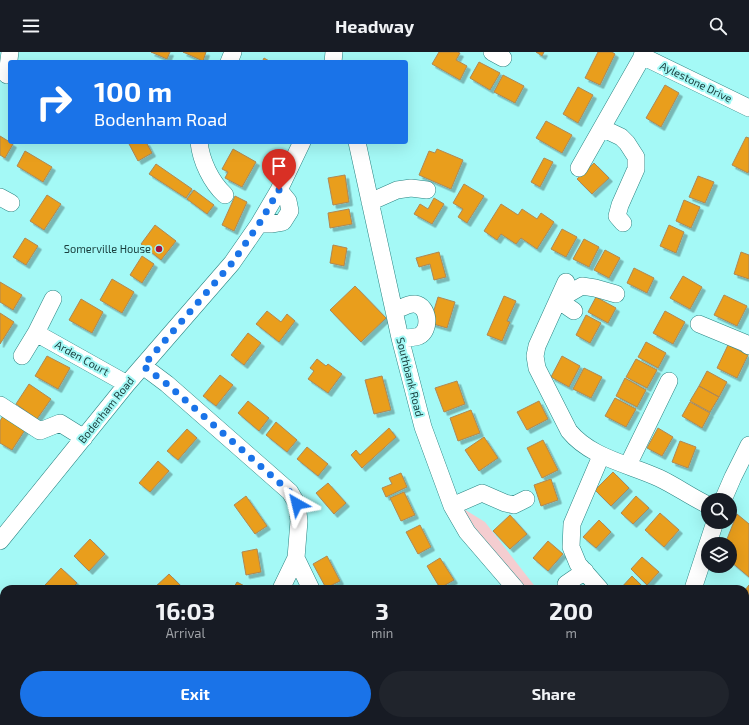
<!DOCTYPE html>
<html lang="en">
<head>
<meta charset="utf-8">
<style>
	:root { --surface:#171b24; --page:#20242c; --text:#f1f3f6; --muted:#9ea1a6; --accent:#1a73e8 }
	body { margin:0; font-family:"Exo 2",sans-serif; background:var(--page); color:var(--text); height:100vh; display:flex; flex-direction:column; font-size:15px; white-space:nowrap }
	* { box-sizing:border-box; margin:0 }
	p { font-size:13px; color:var(--muted) }
	.icon { flex:none; width:22px; height:22px; fill:none; stroke:currentColor; stroke-width:2; stroke-linecap:round; stroke-linejoin:round }
	.map { position:relative; flex:1; overflow:hidden }
	.sheet { position:absolute; left:0px; top:533px; width:749px; height:140px; display:flex; flex-direction:column; background:var(--surface); border-radius:12px 12px 0 0; box-shadow:0 4px 16px #0002 }
	.sheet>* { flex:none }
	.hud { position:absolute; left:8px; top:8px; width:400px; height:84px; border-radius:4px; box-shadow:0 4px 16px #0002; background:#1a73e8; color:#fff; overflow:hidden }
	.fabs { position:absolute; left:701px; top:441px; display:grid; gap:8px }
	.fabs a { display:grid; place-items:center; width:36px; height:36px; border-radius:50%; background:var(--surface); box-shadow:0 4px 16px #0002; font-size:20px }
	.pin { position:absolute; display:grid; place-items:center; width:34px; height:34px; color:#fff; margin:-41px -17px; border-radius:50% 50% 50% 0; rotate:-45deg; box-shadow:0 0 4px #0007 }
	.pin .icon { rotate:45deg }
	.me { position:absolute; width:44px; margin:-22px; rotate:323deg; stroke-linejoin:round; filter:drop-shadow(0 0 3px #0008) }
	.turn { display:flex; align-items:center; gap:14px; height:84px; padding:0 20px; font-size:18px }
	.turn .icon { width:52px; height:52px; stroke-width:2.5 }
	.turn b { display:block; font-size:28px; line-height:34px }
	.eta { display:flex; justify-content:space-evenly; align-items:center; height:68px; text-align:center }
	.eta b { font-size:24px; font-weight:700; line-height:28px }
	.action { display:flex; gap:8px; margin-top:auto; padding:8px 20px }
	.action a { flex:1; height:46px; border-radius:24px; background:var(--accent); color:#fff; font-size:16px; font-weight:700; line-height:46px; text-align:center }
	.action a+a { background:var(--page); color:var(--text) }
	header { display:flex; justify-content:space-between; align-items:center; height:52px; padding:0 20px; background:var(--surface); font-size:18px; font-weight:700 }
	.map>svg:first-child { display:block }
	.green { fill:#f4cdd0 }
	.building { fill:#e99e1d; stroke:#af8855; filter:url(#shadow) }
	.lines { fill:none; stroke-linecap:round; stroke-linejoin:round }
	.minor-casing { stroke:#2a8482; stroke-width:18 }
	.minor { stroke:#fff; stroke-width:17 }
	.route { stroke:#1a73e8; stroke-width:7; stroke-dasharray:0 12.6 }
	.poi-dot { fill:#a8113d; stroke:#a4f9f6; stroke-width:1.5 }
	.labels { text-anchor:middle; stroke-width:4; stroke-linejoin:round; paint-order:stroke }
	.street-label { font-size:11px; fill:#193d3c; stroke:#a4f9f6 }
	.poi-label { font-size:11px; fill:#193d3c; stroke:#a4f9f6; text-anchor:end }
</style>
</head>
<body>
<header><svg class="icon" aria-label="menu" viewBox="0 0 24 24"><path d="M4 6h16M4 12h16M4 18h16"/></svg>Headway<svg class="icon" aria-label="search" viewBox="0 0 24 24"><circle cx="10" cy="10" r="6"/><path d="M15 15l6 6"/></svg></header>
<div class="map">
<svg width="749" height="673" viewBox="0 0 749 673">
	<defs>
		<filter id="shadow"><feDropShadow dx="3.5" dy="3.5" stdDeviation="0" flood-color="#0004"/></filter>
	</defs>
	<rect width="100%" height="100%" fill="#a4f9f6"/>
	<path class="green" d="M459,454l26,16 52,67h-17z
		M745,655l4,1v17c-6,0 -14,0 -19,-4h15z
		M664,669h38l3,4h-42z"/>
	<path class="building" d="M151,0h19l-3,7z
		M183,0h23l-3,9z
		M439,0h18l3,1 -4,7 11,6 -7,14 -28,-16z
		M536,0h8l-2,4z
		M598,0h14l3,2 -15,31 -15,-7z
		M264,6l7,4h-9z
		M479,10l21,11 -10,17 -20,-12z
		M503,23l21,11 -9,17 -21,-11z
		M665,33l14,8 -18,34 -15,-9z
		M578,35l15,8 -15,28 -15,-9z
		M546,69l26,14 -10,18 -26,-15z
		M0,84l13,8 -8,14 -5,-3z
		M746,85l3,1v32l-1,3 -16,-8z
		M128,90h18l6,11 -14,8z
		M233,97l23,13 -14,25 -17,-9 3,-6 -6,-3z
		M437,97l26,11 -12,29 -32,-14 10,-24 6,2z
		M25,99l27,16 -9,15 -26,-16z
		M544,106l9,4 -13,25 -9,-5z
		M594,111l15,15 -17,16 -15,-15z
		M156,112l36,25 -6,9 -37,-24z
		M345,123l4,27 -16,3 -5,-27z
		M698,124l16,6 -9,21 -16,-6z
		M464,132l20,12 -17,27 -9,-6 5,-8 -10,-6z
		M194,138l20,15 -7,9 -20,-15z
		M47,143l14,9 -17,26 -14,-9z
		M235,144l12,6 -13,29 -12,-6z
		M434,146l10,6 -12,20 -18,-10 6,-10 8,5z
		M684,148l16,7 -9,21 -15,-7z
		M501,152l17,11 4,-6 15,10 4,-6 13,9 -17,27 -16,-11 -5,6 -15,-10 -4,6 -13,-9z
		M349,157l3,15 -22,4 -2,-15z
		M155,173l21,16 -15,19 -20,-16z
		M669,173l15,7 -8,21 -16,-7z
		M562,177l15,8 -11,20 -15,-8z
		M25,186l13,8 -12,19 -13,-8z
		M584,187l15,8 -10,20 -16,-8z
		M333,193l14,3 -3,18 -14,-3z
		M605,198l15,8 -11,20 -15,-8z
		M439,200l7,25 -12,3 -4,-16 -11,3 -3,-9z
		M741,200l8,3v24l-15,-5z
		M142,204l12,8 -12,19 -12,-8z
		M634,216l20,10 -7,15 -20,-10z
		M683,224l19,11 -12,22 -20,-11z
		M112,227l22,13 -12,21 -22,-13z
		M0,230l22,13 -9,15 -13,-8z
		M355,234l31,32 -25,24 -31,-32z
		M724,243l23,11 -10,20 -23,-11z
		M504,244l12,5 -9,20 3,1 -8,19 -15,-6z
		M438,245l17,5 -8,26 -17,-5z
		M596,245l20,11 -8,15 -20,-11z
		M81,247l22,13 -11,21 -23,-13z
		M267,259l14,11 6,-8 8,7 -16,21 -23,-18z
		M665,259l20,11 -12,22 -20,-11z
		M0,261l14,9 -14,22z
		M586,263l15,8 -11,20 -14,-8z
		M248,281l13,10 -17,22 -13,-10z
		M646,290l20,11 -8,15 -20,-11z
		M728,293l20,10 -11,23 -20,-10z
		M47,304l23,12 -12,21 -23,-13z
		M562,304l18,10 -11,21 -18,-10z
		M317,307l9,7 2,-2 14,10 -14,19 -20,-14 6,-8 -4,-3z
		M636,307l21,11 -10,18 -21,-11z
		M584,316l18,9 -11,21 -18,-9z
		M707,319l20,11 -8,15 -20,-11z
		M220,323l13,10 -17,21 -13,-10z
		M382,324l9,34 -17,4 -9,-34z
		M625,326l21,12 -9,17 -21,-11z
		M457,329l8,23 -21,8 -9,-24z
		M29,332l22,15 -14,20 -21,-15z
		M699,334l20,11 -9,15 -20,-11z
		M615,346l21,11 -10,18 -21,-11z
		M248,349l21,17 -10,13 -21,-18z
		M539,349l9,18 -21,11 -10,-18z
		M690,350l20,11 -8,15 -20,-12z
		M471,358l9,23 -22,8 -8,-23z
		M3,364l22,14 -13,20 -12,-7v-22z
		M276,370l21,18 -10,12 -21,-17z
		M389,376l7,9 -34,31 -11,-13 5,-5 4,5z
		M658,376l15,9 -11,19 -15,-8z
		M187,377l10,9 -19,22 -11,-9z
		M484,385l14,21 -19,13 -14,-21z
		M543,388l15,30 -16,8 -15,-30z
		M680,389l16,6 -8,21 -16,-6z
		M307,395l21,17 -10,12 -21,-17z
		M158,409l11,10 -19,21 -11,-9z
		M613,420l16,16 -18,18 -16,-16z
		M401,421l6,14 -21,10 -4,-9 10,-4 -3,-6z
		M551,427l7,21 -17,6 -7,-21z
		M328,431l18,20 -12,11 -18,-21z
		M404,440l11,23 -14,6 -11,-23z
		M246,444l21,30 -12,8 -21,-29z
		M636,444l13,12 -16,16 -12,-11z
		M660,461l19,17 -15,17 -19,-17z
		M737,462l12,10v53l-19,-16v-17h-5z
		M510,463l17,19 -17,15 -17,-18z
		M599,468l12,12 -15,16 -13,-11z
		M420,473l11,22 -13,7 -12,-22z
		M90,487l15,15 -16,17 -15,-15z
		M548,489l15,13 -15,17 -15,-13z
		M257,497l4,23 -15,3 -4,-23z
		M327,504l13,25 -14,7 -13,-24z
		M642,505l17,15 -12,13 -16,-16z
		M440,506l14,22 -14,8 -13,-22z
		M61,516l16,15 -6,6h-22l-4,-4z
		M169,522l15,15h-31z
		M632,524l12,12 -1,1h-23z
		M237,530l13,7h-17z
		M749,533v17l-4,-3v-9z
		M4,578v40l-1,1 -3,-3v-33z
		M258,669h39l2,2 -1,2h-43z"/>
	<g class="lines">
		<defs>
			<path id="minor" d="M492,0l11,6
				M642,4l107,52
				M229,10l4,-10
				M333,10l1,-10
				M7,23l3,-23
				M602,76l19,9 6,6 9,14v12l-16,36 -3,11 6,7
				M199,90c2,19 12,40 26,53
				M357,90l43,196 23,89 29,79 15,26 49,57
				M579,116l66,-116
				M0,145l11,6
				M370,150l27,-12 14,-2 16,2
				M259,172h12l12,-2 7,-11 -2,-10 -9,-11
				M566,230l-29,64 -2,10 2,12 32,63c22,27 60,33 90,47 17,8 32,19 49,27
				M53,247l-17,34 91,51
				M394,259c6,-2 14,-8 21,-7 14,2 16,26 4,32 -5,2 -13,2 -19,2
				M574,259l-16,-11 24,-14 13,2 21,6
				M699,272l46,19 4,3
				M22,304l14,-23
				M143,314l24,18 123,108 7,12 2,17 -3,37 -15,31
				M0,353l40,26 20,-8 24,15
				M628,413l41,-84
				M723,448l10,-23 16,-32
				M452,454l30,-13 23,10 9,2 12,-6
				M0,489l127,-157 105,-121 27,-39 20,-34 23,-48
				M296,506l15,31
				M566,532l19,-13
				M600,537l-22,-25 -7,-17 1,-23 29,-68
				M693,537l22,-67
				M745,643l4,1
				M227,669l1,4
				M609,669l8,4
				M364,673l3,-4
				M651,673l1,-4
				M717,673l3,-4"/>
		</defs>
		<use href="#minor" class="minor-casing"/>
		<use href="#minor" class="minor"/>
	</g>
	<g class="lines">
		<path class="route" d="M279,138l-20,34 -27,39 -89,103 24,18 123,108 7,12"/>
	</g>
	<circle class="poi-dot" cx="159" cy="197" r="4"/>
	<g class="labels">
		<g class="street-label">
			<text transform="translate(696 30) rotate(26)" y="4">Aylestone Drive</text>
			<text transform="translate(82 306) rotate(29)" y="4">Arden Court</text>
			<text transform="translate(410 325) rotate(76)" y="4">Southbank Road</text>
			<text transform="translate(106 358) rotate(-51)" y="4">Bodenham Road</text>
		</g>
		<g class="poi-label">
			<text x="151" y="201">Somerville House</text>
		</g>
	</g>
</svg>
<div class="fabs">
<a><svg class="icon" aria-label="search" viewBox="0 0 24 24"><circle cx="10" cy="10" r="6"/><path d="M15 15l6 6"/></svg></a>
<a><svg class="icon" aria-label="layers" viewBox="0 0 24 24"><path d="M12 4l9 5-9 5-9-5zM3 14l9 5 9-5"/></svg></a>
</div>
<div class="pin" style="left:279px;top:138px;background:#d93025"><svg class="icon" aria-label="arrive" viewBox="0 0 24 24"><path d="M6 21V4h12l-3 4 3 4H6"/></svg></div>
<svg class="me" style="left:297px;top:452px" viewBox="-20 -20 40 40"><path d="M0-17L14 15 0 8-14 15z" fill="#1a73e8" stroke="#fff" stroke-width="4"/></svg>
<div class="hud">
<div class="turn"><svg class="icon" aria-label="right" viewBox="0 0 24 24"><path d="M7 20v-9h11M14 6l5 5-5 5"/></svg><div><b>100 m</b>Bodenham Road</div></div>
</div>
<section class="sheet">
<div class="eta">
<div><b>16:03</b><p>Arrival</p></div>
<div><b>3</b><p>min</p></div>
<div><b>200</b><p>m</p></div>
</div>
<div class="action"><a>Exit</a><a>Share</a></div>
</section>
</div>
</body>
</html>
